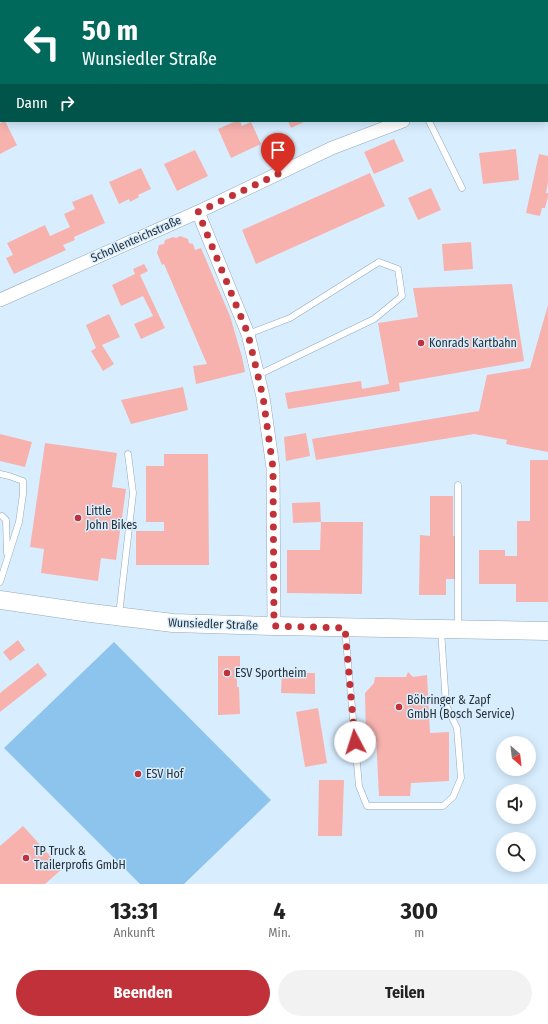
<!DOCTYPE html>
<html lang="de">
<head>
<meta charset="utf-8">
<style>
	:root { --surface:#fff; --page:#f2f2f2; --text:#222; --muted:#767676; --accent:#c13139 }
	body { margin:0; font-family:"Fira Sans Condensed",sans-serif; background:var(--page); color:var(--text); height:100vh; display:flex; flex-direction:column; font-size:15px; white-space:nowrap }
	* { box-sizing:border-box; margin:0 }
	p { font-size:13px; color:var(--muted) }
	.icon { flex:none; width:22px; height:22px; fill:none; stroke:currentColor; stroke-width:2; stroke-linecap:round; stroke-linejoin:round }
	.map { position:relative; height:884px; overflow:hidden }
	.side { display:flex; flex-direction:column; background:var(--surface); flex:1 }
	.side>* { flex:none }
	.hud { position:absolute; left:0px; top:0px; width:548px; height:122px; box-shadow:0 2px 10px #0003; background:#00695c; color:#fff; overflow:hidden }
	.needle { width:26px; rotate:152deg }
	.controls { position:absolute; left:496px; top:736px; display:grid; gap:8px }
	.controls a { display:grid; place-items:center; width:40px; height:40px; border-radius:50%; background:var(--surface); box-shadow:0 2px 10px #0003; font-size:20px }
	.pin { position:absolute; display:grid; place-items:center; width:34px; height:34px; color:#fff; margin:-41px -17px; border-radius:50% 50% 50% 0; rotate:-45deg; box-shadow:0 0 4px #0007 }
	.pin .icon { rotate:45deg }
	.me { position:absolute; width:44px; margin:-22px; rotate:355deg; stroke-linejoin:round; filter:drop-shadow(0 0 3px #0008) }
	.turn { display:flex; align-items:center; gap:14px; height:84px; padding:0 16px; font-size:18px }
	.turn .icon { width:52px; height:52px; stroke-width:2.5 }
	.turn b { display:block; font-size:28px; line-height:34px }
	.then { display:flex; align-items:center; height:38px; padding:0 16px; background:#0003; gap:8px; font-size:15px }
	.eta { display:flex; justify-content:space-evenly; align-items:center; height:68px; text-align:center }
	.eta b { font-size:24px; font-weight:700; line-height:28px }
	.cta { display:flex; gap:8px; margin-top:auto; padding:8px 16px }
	.cta a { flex:1; height:46px; border-radius:24px; background:var(--accent); color:#fff; font-size:16px; font-weight:700; line-height:46px; text-align:center }
	.cta a+a { background:var(--page); color:var(--text) }
	.map>svg:first-child { display:block }
	.green { fill:#8cc4ed }
	.building { fill:#f7b2ae }
	.lines { fill:none; stroke-linecap:round; stroke-linejoin:round }
	.lane-casing { stroke:#93a8b8; stroke-width:7 }
	.street-casing { stroke:#93a8b8; stroke-width:14 }
	.secondary-casing { stroke:#93a8b8; stroke-width:19 }
	.lane { stroke:#fff; stroke-width:6 }
	.street { stroke:#fff; stroke-width:13 }
	.secondary { stroke:#fff; stroke-width:18 }
	.route { stroke:#c13139; stroke-width:7; stroke-dasharray:0 12.6 }
	.poi-dot { fill:#c13139; stroke:#d8eeff; stroke-width:1.5 }
	.labels { text-anchor:middle; stroke-width:3; stroke-linejoin:round; paint-order:stroke }
	.street-label { font-size:12px; fill:#293238; stroke:#d8eeff }
	.poi-label { font-size:12px; fill:#293238; stroke:#d8eeff; text-anchor:start }
</style>
</head>
<body>
<div class="map">
<svg width="548" height="884" viewBox="0 0 548 884">
	<rect width="100%" height="100%" fill="#d8eeff"/>
	<path class="green" d="M114,642l157,158 -87,84h-44l-136,-136z"/>
	<path class="building" d="M5,121l12,24 -17,9v-31z
		M236,121h4l2,5 9,-4 10,22 -30,14 -13,-29z
		M288,121h18l-15,7z
		M394,139l10,22 -30,13 -10,-22z
		M516,149l3,31 -36,4 -4,-31z
		M195,150l13,26 -31,15 -13,-27z
		M539,154l9,2v26l-2,11h2v4l-3,11h-3l-2,8 -14,-3z
		M141,168l10,21 -13,6 1,2 -9,5 -1,-3 -10,5 -10,-22z
		M370,173l15,33 -129,58 -14,-34z
		M431,188l10,22 -23,10 -10,-22z
		M92,194l13,29 -31,14 1,3 -12,5 3,5 -52,24 -8,-16 7,-3 -6,-12 38,-18 5,11 20,-9 -6,-13 11,-5 -3,-7z
		M180,236l8,3 1,4 4,1 2,6 6,-2 29,68 12,41 3,15 -49,12 -3,-18 14,-2 -43,-100 -2,1 -5,-12 2,-8 5,-1 1,-4 8,-3 3,1z
		M471,242l2,27 -29,2 -2,-27z
		M144,264l4,7 -8,4 25,53 -24,11 -7,-15 19,-8 -10,-20 -22,10 -9,-21 23,-11 -2,-5z
		M512,284l12,77 -125,22 1,8 -112,18 -3,-16 76,-12 1,8 27,-5 -11,-61 40,-6 -5,-29z
		M548,305v147l-42,-8 1,-4 -33,-6 -158,26 -4,-21 167,-28 8,-36 43,-7z
		M109,314l11,23 -18,8 12,19 -11,7 -12,-20 5,-3 -10,-23z
		M183,387l5,23 -57,14 -10,-24z
		M306,433l4,23 -24,5 -2,-24z
		M0,434l32,8 -7,25 -25,-6z
		M45,443l72,10 -5,34 14,2 -10,71 -15,-2 -3,23 -57,-8 3,-24 -14,-2z
		M164,454h44l1,111h-73v-34h28v-9h-18v-56h18z
		M530,460h18v142h-32v-18h-37v-34h26v6h12v-35h13z
		M430,496h23v40h3v43h-10v16h-27l1,-60 10,1z
		M320,502l1,20 -28,1 -1,-20z
		M321,522h42l-1,72 -75,-1v-43h33z
		M18,640l7,10 -15,11 -7,-9z
		M218,656h22v17h-3v14h2l1,27 -22,1z
		M38,663l9,12 -47,37v-19z
		M282,669l14,1v3h19v21l-34,-1z
		M408,672l5,5 14,-2 3,58 19,-1v49l-38,2 -1,13h-31l-3,-60h-10l-1,-43 9,-10 1,-6h31z
		M318,708l9,55 -22,4 -9,-55z
		M319,780h25l-2,56h-24z
		M23,826l39,43 -17,15h-45v-38z"/>
	<g class="lines">
		<defs>
			<path id="lane" d="M429,121l33,67
				M248,334l42,-16 89,-56 19,7 4,27 -28,23 -116,56
				M0,474l9,2 14,5v13l-4,28 -19,60
				M2,516l4,4 1,33
				M119,615l14,-122 -5,-39
				M458,628v-143
				M345,629l14,157 8,20h76l10,-9 8,-19 -4,-50 -11,-23 -5,-75"/>
			<path id="street" d="M120,1l1,-1
				M0,81l1,-1
				M547,104h1
				M198,212l50,122 15,63 10,71 1,158
				M0,300l198,-88 134,-64 71,-27"/>
			<path id="secondary" d="M0,600l83,12 90,11 101,3 274,5"/>
		</defs>
		<use href="#lane" class="lane-casing"/>
		<use href="#street" class="street-casing"/>
		<use href="#secondary" class="secondary-casing"/>
		<use href="#lane" class="lane"/>
		<use href="#street" class="street"/>
		<use href="#secondary" class="secondary"/>
	</g>
	<g class="lines">
		<path class="route" d="M278,174l-80,38 50,122 15,63 10,71 1,158 71,2 10,114"/>
	</g>
	<g class="poi-dot">
		<circle cx="421" cy="343" r="4"/>
		<circle cx="78" cy="518" r="4"/>
		<circle cx="227" cy="673" r="4"/>
		<circle cx="399" cy="707" r="4"/>
		<circle cx="138" cy="774" r="4"/>
		<circle cx="26" cy="858" r="4"/>
	</g>
	<g class="labels">
		<g class="street-label">
			<text transform="translate(136 239) rotate(-24)" y="4">Schollenteichstraße</text>
			<text transform="translate(213 624) rotate(2)" y="4">Wunsiedler Straße</text>
		</g>
		<g class="poi-label">
			<text x="429" y="347">Konrads Kartbahn</text>
			<text x="86" y="515">Little<tspan x="86" dy="14">John Bikes</tspan></text>
			<text x="235" y="677">ESV Sportheim</text>
			<text x="407" y="704">Böhringer &amp; Zapf<tspan x="407" dy="14">GmbH (Bosch Service)</tspan></text>
			<text x="146" y="778">ESV Hof</text>
			<text x="34" y="855">TP Truck &amp;<tspan x="34" dy="14">Trailerprofis GmbH</tspan></text>
		</g>
	</g>
</svg>
<div class="controls">
<a><svg class="needle" viewBox="-14 -14 28 28"><path d="M0-13l5 13h-10z" fill="#e53935"/><path d="M0 13l5-13h-10z" fill="#767676"/></svg></a>
<a><svg class="icon" aria-label="sound" viewBox="0 0 24 24"><path d="M4 9h4l5-4v14l-5-4H4zM17 9q2 3 0 6"/></svg></a>
<a><svg class="icon" aria-label="search" viewBox="0 0 24 24"><circle cx="10" cy="10" r="6"/><path d="M15 15l6 6"/></svg></a>
</div>
<div class="pin" style="left:278px;top:174px;background:#d93025"><svg class="icon" aria-label="arrive" viewBox="0 0 24 24"><path d="M6 21V4h12l-3 4 3 4H6"/></svg></div>
<svg class="me" style="left:355px;top:742px" viewBox="-20 -20 40 40"><circle r="19" fill="#fff"/><path d="M0-13L10 11 0 6-10 11z" fill="#c13139"/></svg>
<div class="hud">
<div class="turn"><svg class="icon" aria-label="left" viewBox="0 0 24 24"><path d="M17 20v-9H6M10 6l-5 5 5 5"/></svg><div><b>50 m</b>Wunsiedler Straße</div></div>
<div class="then">Dann<svg class="icon" aria-label="right" viewBox="0 0 24 24"><path d="M7 20v-9h11M14 6l5 5-5 5"/></svg></div>
</div>
</div>
<section class="side">
<div class="eta">
<div><b>13:31</b><p>Ankunft</p></div>
<div><b>4</b><p>Min.</p></div>
<div><b>300</b><p>m</p></div>
</div>
<div class="cta"><a>Beenden</a><a>Teilen</a></div>
</section>
</body>
</html>
